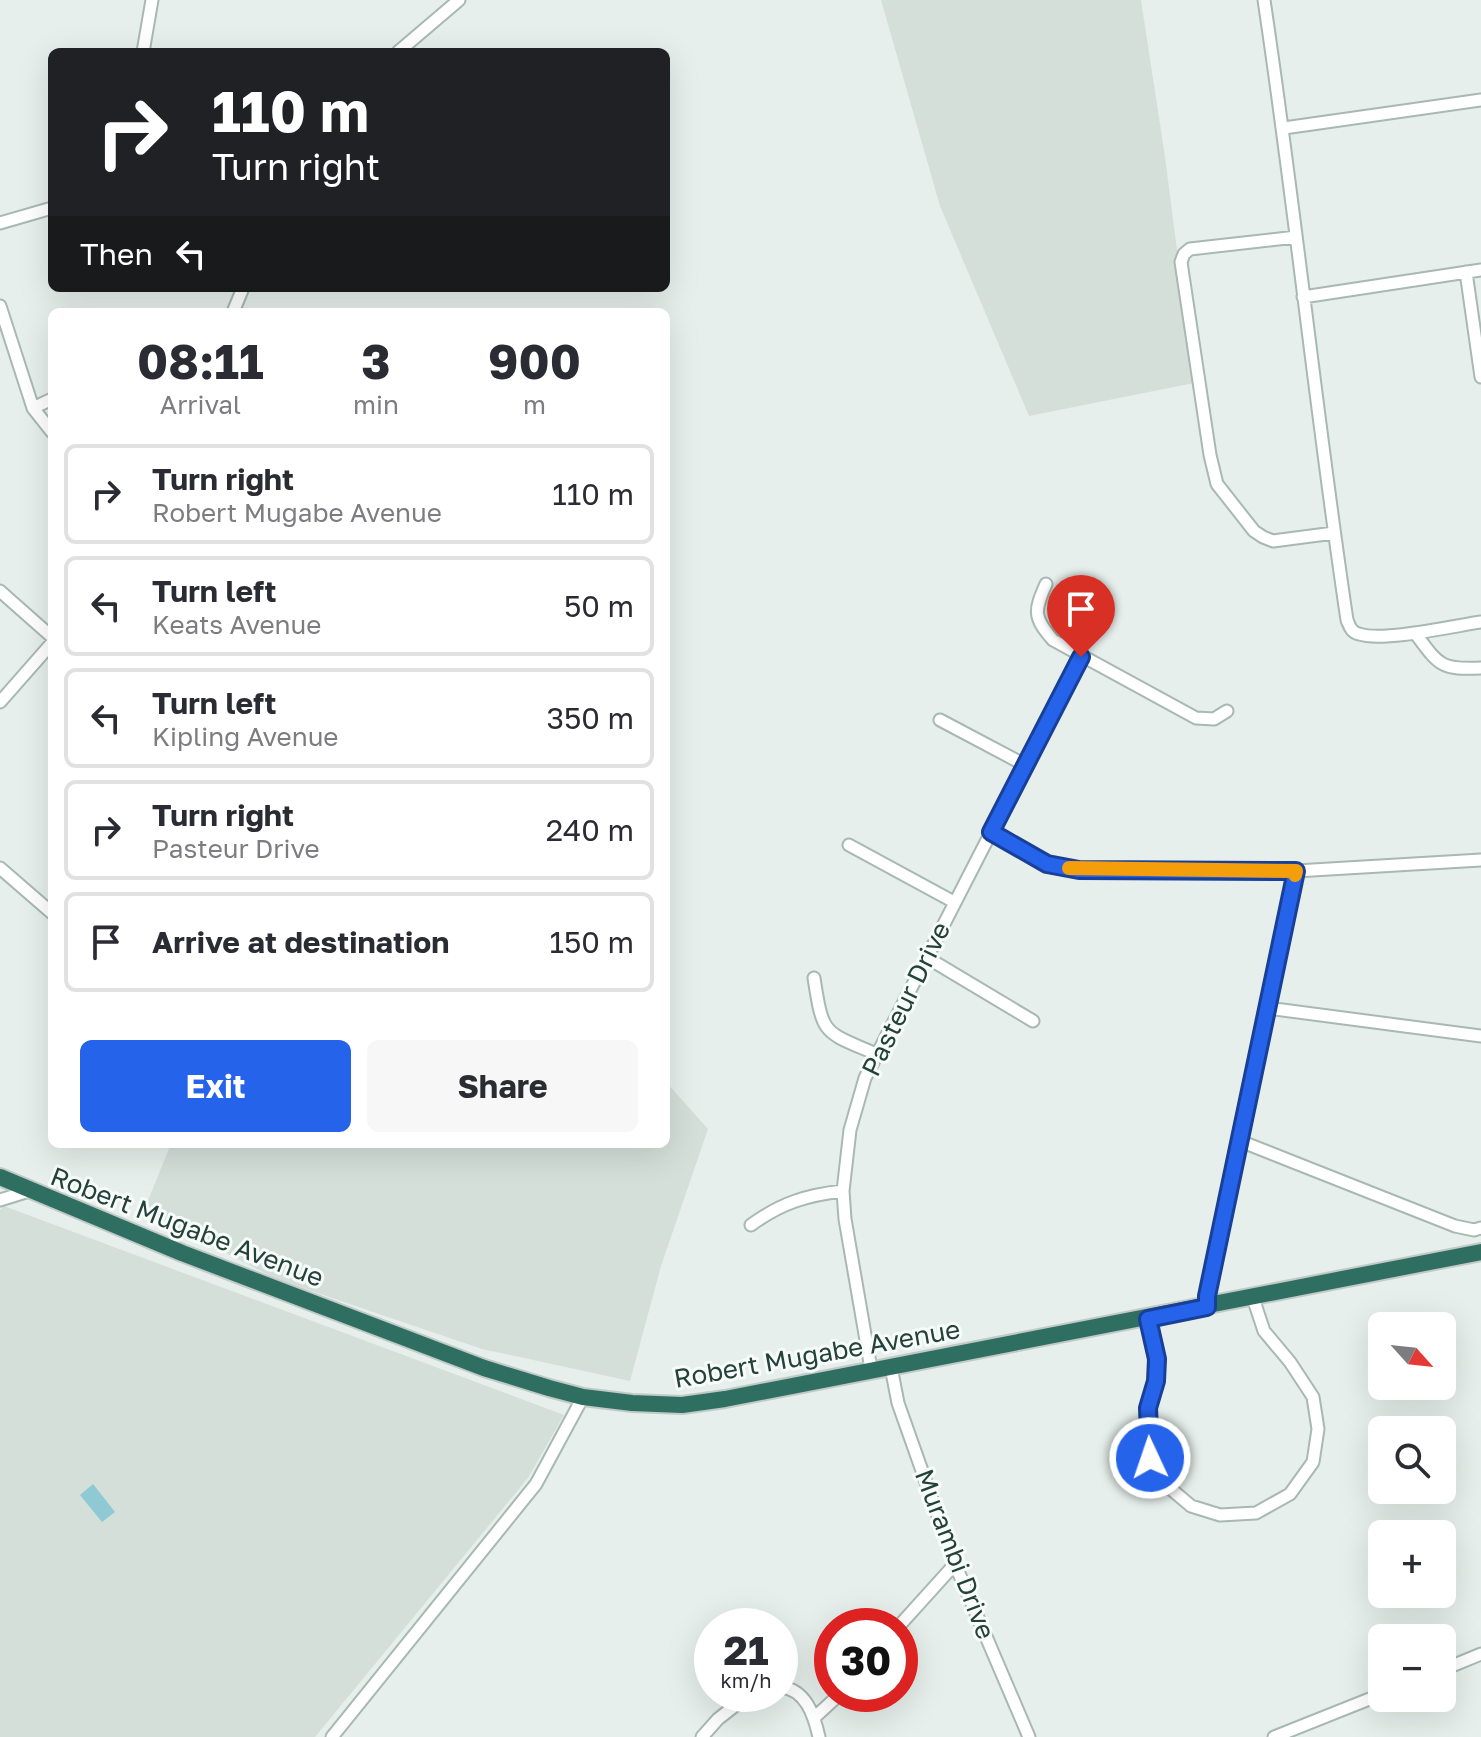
<!DOCTYPE html>
<html lang="en">
<head>
<meta charset="utf-8">
<style>
	:root { --surface:#fff; --page:#f7f7f7; --text:#2b2b33; --muted:#7c7c81; --line:#e1e1e2; --accent:#2563eb }
	body { margin:0; font-family:"Golos Text",sans-serif; background:var(--page); color:var(--text); height:100vh; display:flex; flex-direction:column; font-size:30px; white-space:nowrap }
	* { box-sizing:border-box; margin:0 }
	p { font-size:26px; color:var(--muted) }
	.icon { flex:none; width:44px; height:44px; fill:none; stroke:currentColor; stroke-width:2; stroke-linecap:round; stroke-linejoin:round }
	.map { position:relative; flex:1; overflow:hidden }
	.details { position:absolute; left:48px; top:308px; width:622px; height:840px; display:flex; flex-direction:column; background:var(--surface); border-radius:12px; box-shadow:0 8px 32px #0002 }
	.details>* { flex:none }
	.banner { position:absolute; left:48px; top:48px; width:622px; height:244px; border-radius:12px; box-shadow:0 8px 32px #0002; background:#202124; color:#fff; overflow:hidden }
	.needle { width:52px; rotate:117deg }
	.fabs { position:absolute; left:1368px; top:1312px; display:grid; gap:16px }
	.fabs a { display:grid; place-items:center; width:88px; height:88px; border-radius:12px; background:var(--surface); box-shadow:0 8px 32px #0002; font-size:40px }
	.speed { position:absolute; left:694px; top:1608px; display:flex; gap:16px; font-size:40px; font-weight:700; text-align:center }
	.speed>* { display:grid; place-content:center; width:104px; height:104px; border-radius:50%; background:var(--surface); box-shadow:0 8px 32px #0002; line-height:1 }
	.speed small { font-size:20px; font-weight:400 }
	.speed .limit { border:12px solid #d22; background:#fff; color:#111 }
	.pin { position:absolute; display:grid; place-items:center; width:68px; height:68px; color:#fff; margin:-82px -34px; border-radius:50% 50% 50% 0; rotate:-45deg; box-shadow:0 0 8px #0007 }
	.pin .icon { rotate:45deg }
	.me { position:absolute; width:88px; margin:-44px; rotate:357deg; stroke-linejoin:round; filter:drop-shadow(0 0 6px #0008) }
	.turn { display:flex; align-items:center; gap:28px; height:168px; padding:0 32px; font-size:36px }
	.turn .icon { width:104px; height:104px; stroke-width:2.5 }
	.turn b { display:block; font-size:56px; line-height:68px }
	.then { display:flex; align-items:center; height:76px; padding:0 32px; background:#0003; gap:16px; font-size:30px }
	.eta { display:flex; justify-content:space-evenly; align-items:center; height:136px; text-align:center }
	.eta b { font-size:48px; font-weight:700; line-height:56px }
	.action { display:flex; gap:16px; margin-top:auto; padding:16px 32px }
	.action a { flex:1; height:92px; border-radius:12px; background:var(--accent); color:#fff; font-size:32px; font-weight:700; line-height:92px; text-align:center }
	.action a+a { background:var(--page); color:var(--text) }
	ul { padding:0; list-style:none }
	li { display:flex; align-items:center; gap:24px; height:100px; margin:0 16px 12px; padding:0 16px; border:4px solid var(--line); border-radius:12px }
	li div { flex:1 }
	li b { display:block; font-size:30px }
	li em { font-style:normal }
	.map>svg:first-child { display:block }
	.built { fill:#d4dfda }
	.water { fill:#8ec9d4 }
	.lines { fill:none; stroke-linecap:round; stroke-linejoin:round }
	.minor-casing { stroke:#a8b8b2; stroke-width:15 }
	.highway-casing { stroke:#c2cac8; stroke-width:20 }
	.minor { stroke:#fff; stroke-width:11 }
	.highway { stroke:#2f6f62; stroke-width:16 }
	.route-casing { stroke:#184099; stroke-width:20 }
	.route { stroke:#2563eb; stroke-width:14 }
	.slow { stroke:#f59e0b; stroke-width:14 }
	.labels { text-anchor:middle; stroke-width:6; stroke-linejoin:round; paint-order:stroke }
	.street-label { font-size:26px; fill:#24423a; stroke:#f7fbf9 }
</style>
</head>
<body>
<div class="map">
<svg width="1481" height="1737" viewBox="0 0 1481 1737">
	<rect width="100%" height="100%" fill="#e6efeb"/>
	<path class="built" d="M881,0h260l24,157 29,226 -165,33 -89,-210z
		M666,1082l42,47 -47,137 -31,115 -148,-32 -206,-70 -132,-69 27,-66h495z
		M4,1206l560,209 -36,63 -213,259h-315v-527z"/>
	<path class="water" d="M93,1484l22,28 -13,10 -22,-27z"/>
	<g class="lines">
		<defs>
			<path id="minor" d="M1264,0c31,206 52,414 83,620 3,7 4,12 12,14 24,8 95,-8 122,-12
				M143,52l9,-52
				M398,52l61,-52
				M1284,128l197,-28
				M0,223l52,-15
				M1296,237l-106,12 -6,5 -3,8 29,193 7,29 37,47 9,6 10,4 61,-8
				M1466,272l15,105
				M1303,297l178,-27
				M0,306l33,102 19,24
				M233,312l10,-24
				M33,408l19,-9
				M1046,584c-12,27 -13,33 7,56l143,78 18,1 13,-8
				M0,591l52,46
				M1415,633c24,32 25,37 66,35
				M0,702l52,-59
				M940,720l85,45
				M991,832l56,32 32,6 217,1 185,-11
				M849,845l105,57
				M0,868l52,45
				M926,957l107,64
				M814,978c9,58 9,53 62,76
				M1267,1008l214,28
				M1240,1141l215,85 19,4 7,-2
				M0,1200l29,-9
				M751,1225c30,-22 56,-30 92,-34
				M1207,1307v-11l89,-425
				M1148,1319l9,40 -1,22 -8,27 2,50 15,26 26,22 29,9 36,-2 34,-19 23,-32 5,-33 -5,-32 -23,-35 -26,-31 -11,-33
				M891,1367l7,36 57,161 74,173
				M871,1369l-26,-150 -2,-28 7,-61 15,-52 216,-421
				M899,1626l56,-62
				M1442,1670l39,-16
				M780,1687c26,2 34,28 39,50
				M815,1717l25,-23
				M332,1737l204,-253 47,-87
				M702,1737l16,-18 32,-25
				M1274,1737l108,-43"/>
			<path id="highway" d="M0,1177l182,76 302,115 65,20 34,9 49,6 50,2 43,-6 756,-147"/>
		</defs>
		<use href="#minor" class="minor-casing"/>
		<use href="#highway" class="highway-casing"/>
		<use href="#minor" class="minor"/>
		<use href="#highway" class="highway"/>
	</g>
	<g class="lines">
		<defs>
			<path id="route" d="M1081,657l-90,175 56,32 32,6 217,1 -89,425v11l-59,12 9,40 -1,22 -8,27 2,50"/>
		</defs>
		<use href="#route" class="route-casing"/>
		<use href="#route" class="route"/>
		<path class="slow" d="M1069,868l227,3 -1,4"/>
	</g>
	<g class="labels">
		<g class="street-label">
			<text transform="translate(906 999) rotate(-64)" y="9">Pasteur Drive</text>
			<text transform="translate(187 1227) rotate(21)" y="9">Robert Mugabe Avenue</text>
			<text transform="translate(817 1354) rotate(-10)" y="9">Robert Mugabe Avenue</text>
			<text transform="translate(955 1554) rotate(69)" y="9">Murambi Drive</text>
		</g>
	</g>
</svg>
<div class="fabs">
<a><svg class="needle" viewBox="-14 -14 28 28"><path d="M0-13l5 13h-10z" fill="#e53935"/><path d="M0 13l5-13h-10z" fill="#7c7c81"/></svg></a>
<a><svg class="icon" aria-label="search" viewBox="0 0 24 24"><circle cx="10" cy="10" r="6"/><path d="M15 15l6 6"/></svg></a>
<a>+</a>
<a>−</a>
</div>
<div class="speed"><div>21<small>km/h</small></div><div class="limit">30</div></div>
<div class="pin" style="left:1081px;top:657px;background:#d93025"><svg class="icon" aria-label="arrive" viewBox="0 0 24 24"><path d="M6 21V4h12l-3 4 3 4H6"/></svg></div>
<svg class="me" style="left:1150px;top:1458px" viewBox="-20 -20 40 40"><circle r="17" fill="#2563eb" stroke="#fff" stroke-width="3"/><path d="M0-11L8 9 0 5-8 9z" fill="#fff"/></svg>
<div class="banner">
<div class="turn"><svg class="icon" aria-label="right" viewBox="0 0 24 24"><path d="M7 20v-9h11M14 6l5 5-5 5"/></svg><div><b>110 m</b>Turn right</div></div>
<div class="then">Then<svg class="icon" aria-label="left" viewBox="0 0 24 24"><path d="M17 20v-9H6M10 6l-5 5 5 5"/></svg></div>
</div>
<section class="details">
<div class="eta">
<div><b>08:11</b><p>Arrival</p></div>
<div><b>3</b><p>min</p></div>
<div><b>900</b><p>m</p></div>
</div>
<ul>
<li><svg class="icon" aria-label="right" viewBox="0 0 24 24"><path d="M7 20v-9h11M14 6l5 5-5 5"/></svg><div><b>Turn right</b><p>Robert Mugabe Avenue</p></div><em>110 m</em></li>
<li><svg class="icon" aria-label="left" viewBox="0 0 24 24"><path d="M17 20v-9H6M10 6l-5 5 5 5"/></svg><div><b>Turn left</b><p>Keats Avenue</p></div><em>50 m</em></li>
<li><svg class="icon" aria-label="left" viewBox="0 0 24 24"><path d="M17 20v-9H6M10 6l-5 5 5 5"/></svg><div><b>Turn left</b><p>Kipling Avenue</p></div><em>350 m</em></li>
<li><svg class="icon" aria-label="right" viewBox="0 0 24 24"><path d="M7 20v-9h11M14 6l5 5-5 5"/></svg><div><b>Turn right</b><p>Pasteur Drive</p></div><em>240 m</em></li>
<li><svg class="icon" aria-label="arrive" viewBox="0 0 24 24"><path d="M6 21V4h12l-3 4 3 4H6"/></svg><div><b>Arrive at destination</b></div><em>150 m</em></li>
</ul>
<div class="action"><a>Exit</a><a>Share</a></div>
</section>
</div>
</body>
</html>
